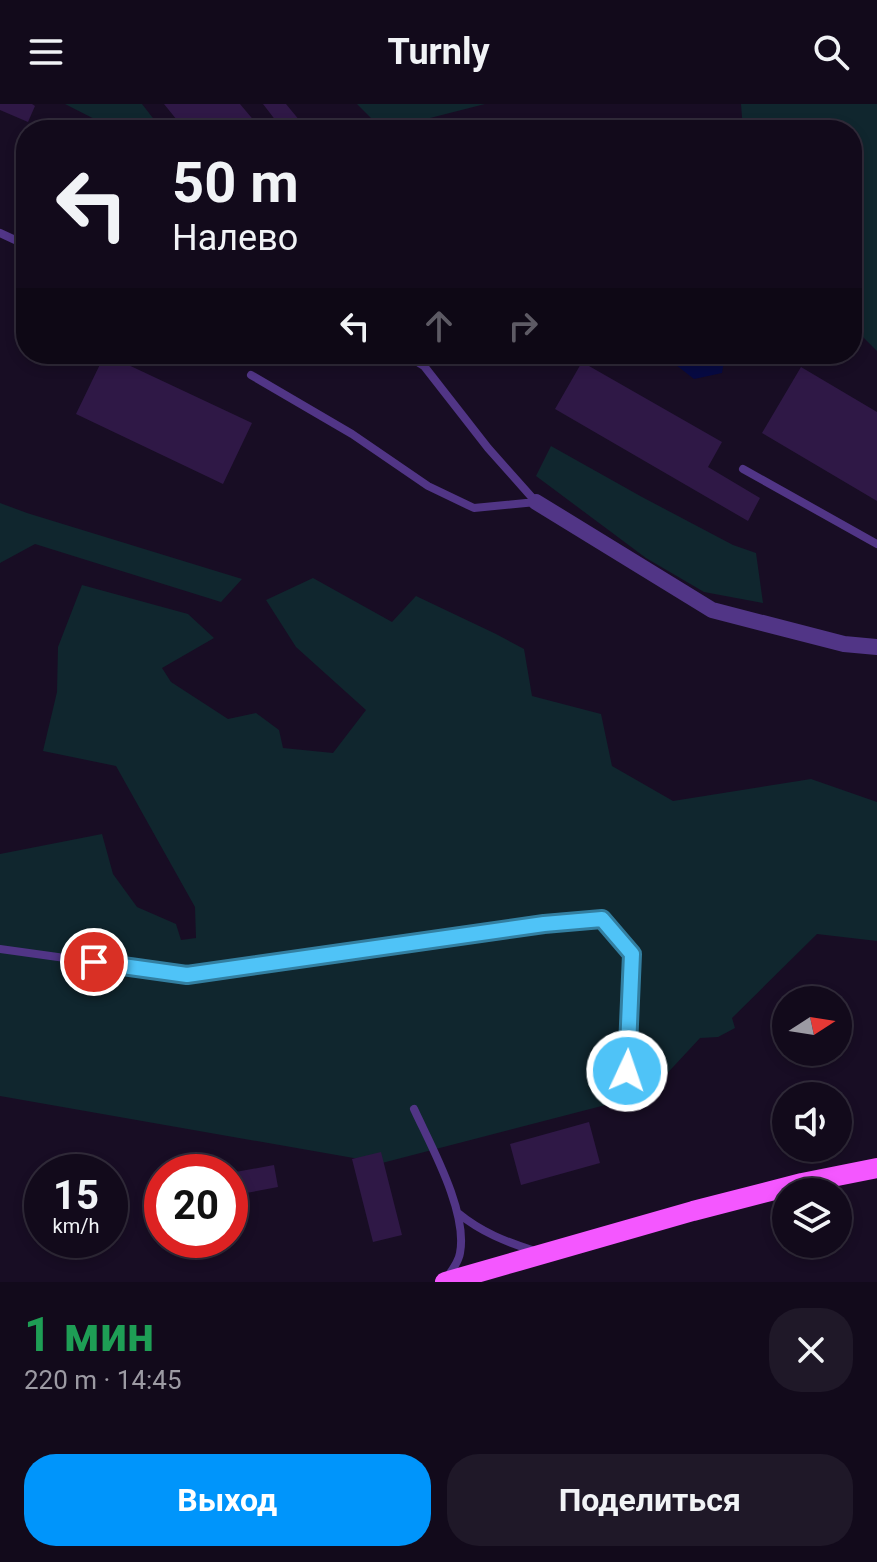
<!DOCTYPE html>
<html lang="ru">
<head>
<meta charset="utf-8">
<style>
	:root { --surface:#120a1b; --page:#1f1828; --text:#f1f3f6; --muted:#9c9aa3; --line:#312b3a; --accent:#0095fb }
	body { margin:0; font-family:Roboto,sans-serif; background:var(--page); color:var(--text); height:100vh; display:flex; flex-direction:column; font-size:30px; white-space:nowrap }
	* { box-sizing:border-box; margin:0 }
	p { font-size:26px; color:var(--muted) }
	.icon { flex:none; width:44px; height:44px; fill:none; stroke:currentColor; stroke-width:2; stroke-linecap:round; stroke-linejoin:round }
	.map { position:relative; height:1178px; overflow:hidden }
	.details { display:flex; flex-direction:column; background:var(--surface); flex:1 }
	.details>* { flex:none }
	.guide { position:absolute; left:16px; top:16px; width:846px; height:244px; border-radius:32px; box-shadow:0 4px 12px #0003,0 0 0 2px var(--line); background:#120a1b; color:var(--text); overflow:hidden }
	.needle { width:52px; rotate:78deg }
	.fabs { position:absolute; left:772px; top:882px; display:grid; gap:16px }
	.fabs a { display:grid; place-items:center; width:80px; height:80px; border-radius:50%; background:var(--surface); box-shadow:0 4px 12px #0003,0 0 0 2px var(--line); font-size:40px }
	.speed { position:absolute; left:24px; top:1050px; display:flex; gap:16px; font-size:40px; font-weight:700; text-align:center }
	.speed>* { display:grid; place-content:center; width:104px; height:104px; border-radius:50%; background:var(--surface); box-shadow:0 4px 12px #0003,0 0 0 2px var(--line); line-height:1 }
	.speed small { font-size:20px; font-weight:400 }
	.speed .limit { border:12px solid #d22; background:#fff; color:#111 }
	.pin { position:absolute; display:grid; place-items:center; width:68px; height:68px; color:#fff; margin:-34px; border:4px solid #fff; border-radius:50%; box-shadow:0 2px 8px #0007 }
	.me { position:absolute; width:88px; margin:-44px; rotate:3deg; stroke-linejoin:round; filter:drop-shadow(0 0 6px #0008) }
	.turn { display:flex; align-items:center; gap:28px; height:168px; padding:0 24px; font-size:36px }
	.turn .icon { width:104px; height:104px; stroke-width:2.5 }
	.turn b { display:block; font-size:56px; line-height:68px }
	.lanes { display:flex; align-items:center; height:76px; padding:0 24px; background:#0003; justify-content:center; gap:40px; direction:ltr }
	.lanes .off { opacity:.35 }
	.round { display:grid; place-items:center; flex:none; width:84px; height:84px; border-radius:32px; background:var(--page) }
	.head { display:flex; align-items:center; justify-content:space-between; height:136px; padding:0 24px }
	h1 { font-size:48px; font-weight:700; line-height:60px; color:#1e9e55 }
	.cta { display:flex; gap:16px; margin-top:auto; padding:16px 24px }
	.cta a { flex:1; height:92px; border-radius:32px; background:var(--accent); color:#fff; font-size:32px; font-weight:700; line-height:92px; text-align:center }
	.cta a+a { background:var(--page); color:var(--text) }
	header { display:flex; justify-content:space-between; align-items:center; height:104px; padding:0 24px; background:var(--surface); font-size:36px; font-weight:700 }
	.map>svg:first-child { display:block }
	.green { fill:#10262e }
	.water { fill:#070a43 }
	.building { fill:#2f1846 }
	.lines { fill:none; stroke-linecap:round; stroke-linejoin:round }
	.service { stroke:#513586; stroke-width:8 }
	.minor { stroke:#513586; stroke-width:16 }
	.primary { stroke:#f457ff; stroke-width:20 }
	.route-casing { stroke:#337fa1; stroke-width:20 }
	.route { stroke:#4fc3f7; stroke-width:14 }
</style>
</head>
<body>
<header><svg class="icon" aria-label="menu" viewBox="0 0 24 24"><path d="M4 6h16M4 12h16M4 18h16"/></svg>Turnly<svg class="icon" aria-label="search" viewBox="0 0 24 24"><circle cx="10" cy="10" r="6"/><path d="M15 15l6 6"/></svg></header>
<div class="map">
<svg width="877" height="1178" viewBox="0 0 877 1178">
	<rect width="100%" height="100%" fill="#180d24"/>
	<path class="green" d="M65,0h77l14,18 -6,8h-34z
		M357,0h128l-102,26z
		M741,0h136v247l-25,-25v-196h-109z
		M551,342l91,51 91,48 23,8 7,50 -59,-11 -58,-34 -110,-82z
		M0,399l27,10 215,66 -21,23 -186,-58 -35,19z
		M313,474l79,44 24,-26 80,38 28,15 8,47 69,18 11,52 61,35 138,-22 66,23v139l-60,-7 -85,84 3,10 -17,9 -18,1 -52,56 -266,69 -382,-67v-242l102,-20 11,40 24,33 39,17 5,16 15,-2 -1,-31 -79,-141 -73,-15 14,-59 1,-45 24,-62 106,29 26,24 -52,30 9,14 57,37 28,-6 23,17 4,18 50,5 33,-43 -70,-63 -30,-47z"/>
	<path class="water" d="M662,250h63l-3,19 -28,6z"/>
	<path class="building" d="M0,0h32l3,2 -7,16 -28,-12z
		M164,0h76l22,26h-77z
		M263,0h23l14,17 -11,9h-6z
		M105,250l147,69 -29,61 -147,-70z
		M582,258l140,80 -14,25 52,31 -12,23 -193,-112z
		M801,263l76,45v89l-115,-68z
		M589,1018l11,41 -79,22 -11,-41z
		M381,1048l21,83 -29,7 -21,-83z
		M274,1061l4,22 -48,9v-23z"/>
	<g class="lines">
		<path class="service" d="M0,129l26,12
			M405,250l19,12 64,82 48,54
			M251,271l101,59 76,52 46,22 62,-6
			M743,365l134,75
			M0,845l187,26 357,-51 58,-5 30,35 -5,117
			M414,1005c17,37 54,103 46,144 -1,8 -7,16 -12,23
			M458,1109c23,19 48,29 77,38"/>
		<path class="minor" d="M536,398l176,108 132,34 33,3"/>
		<path class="primary" d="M445,1178l248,-71 109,-28 75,-15"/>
	</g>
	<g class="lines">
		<defs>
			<path id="route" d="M94,858l93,13 357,-51 58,-5 30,35 -5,117"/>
		</defs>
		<use href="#route" class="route-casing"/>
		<use href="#route" class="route"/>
	</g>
</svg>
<div class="fabs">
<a><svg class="needle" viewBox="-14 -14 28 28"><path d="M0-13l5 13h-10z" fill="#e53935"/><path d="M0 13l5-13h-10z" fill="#9c9aa3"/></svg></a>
<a><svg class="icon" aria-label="sound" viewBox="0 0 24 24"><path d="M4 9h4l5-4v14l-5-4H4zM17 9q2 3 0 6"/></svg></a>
<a><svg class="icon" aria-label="layers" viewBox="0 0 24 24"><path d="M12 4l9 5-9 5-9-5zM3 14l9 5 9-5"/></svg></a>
</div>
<div class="speed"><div>15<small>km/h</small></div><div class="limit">20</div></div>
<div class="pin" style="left:94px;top:858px;background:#d93025"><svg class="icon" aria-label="arrive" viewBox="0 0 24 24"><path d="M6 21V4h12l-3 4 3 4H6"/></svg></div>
<svg class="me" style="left:627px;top:967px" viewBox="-20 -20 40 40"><circle r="17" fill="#4fc3f7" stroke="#fff" stroke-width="3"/><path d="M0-11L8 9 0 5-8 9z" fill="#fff"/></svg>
<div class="guide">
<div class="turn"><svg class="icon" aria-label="left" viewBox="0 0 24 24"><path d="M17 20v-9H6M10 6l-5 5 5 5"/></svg><div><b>50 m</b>Налево</div></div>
<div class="lanes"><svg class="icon" aria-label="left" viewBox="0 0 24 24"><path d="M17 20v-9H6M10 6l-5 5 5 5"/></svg><svg class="icon off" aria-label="ahead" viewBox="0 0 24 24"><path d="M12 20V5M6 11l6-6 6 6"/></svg><svg class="icon off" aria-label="right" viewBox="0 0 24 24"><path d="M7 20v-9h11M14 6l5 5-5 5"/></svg></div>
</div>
</div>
<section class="details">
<div class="head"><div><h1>1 мин</h1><p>220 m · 14:45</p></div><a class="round"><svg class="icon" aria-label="close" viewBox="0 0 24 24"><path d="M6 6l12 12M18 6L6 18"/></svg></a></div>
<div class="cta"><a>Выход</a><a>Поделиться</a></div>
</section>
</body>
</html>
